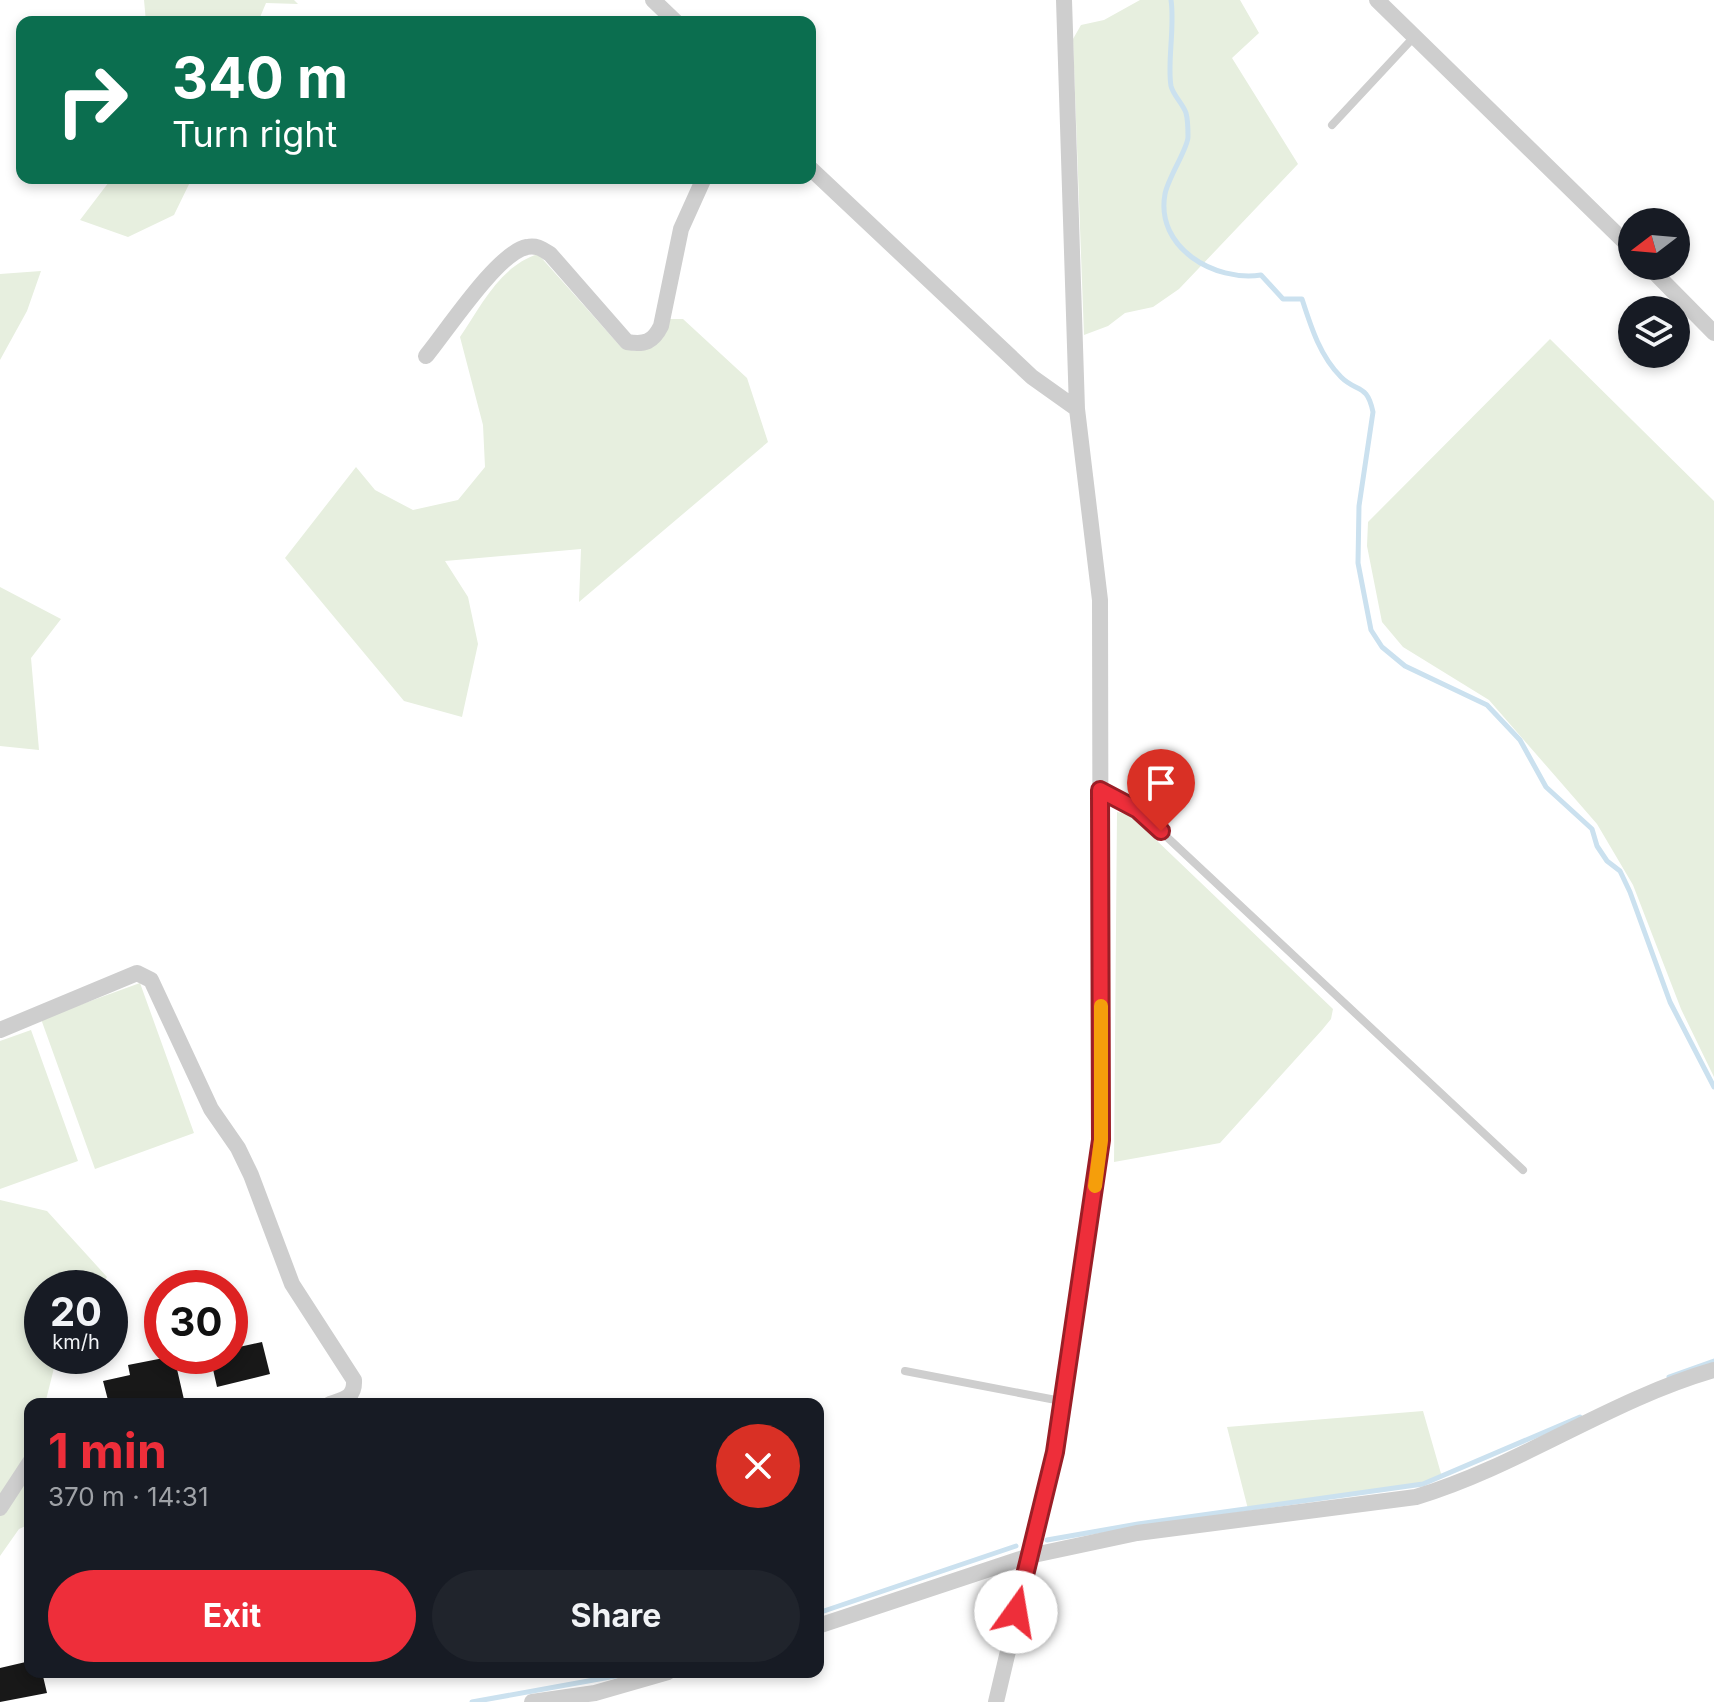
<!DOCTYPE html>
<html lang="en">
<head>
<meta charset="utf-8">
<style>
	:root { --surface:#171b24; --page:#20242c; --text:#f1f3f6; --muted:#9ea1a6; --accent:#ee2e3a }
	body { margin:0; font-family:Inter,sans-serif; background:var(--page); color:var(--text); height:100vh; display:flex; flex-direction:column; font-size:30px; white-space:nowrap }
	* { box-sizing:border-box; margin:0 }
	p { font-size:26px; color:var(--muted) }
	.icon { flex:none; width:44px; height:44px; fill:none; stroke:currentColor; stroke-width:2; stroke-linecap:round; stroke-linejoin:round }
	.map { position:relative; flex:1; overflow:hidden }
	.sheet { position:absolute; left:24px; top:1398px; width:800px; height:280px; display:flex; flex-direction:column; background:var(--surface); border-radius:16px; box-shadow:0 4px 12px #0003 }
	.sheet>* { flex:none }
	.banner { position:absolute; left:16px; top:16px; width:800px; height:168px; border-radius:16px; box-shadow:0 4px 12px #0003; background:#0b6e4f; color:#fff; overflow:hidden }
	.needle { width:52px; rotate:254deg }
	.fabs { position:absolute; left:1618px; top:208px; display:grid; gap:16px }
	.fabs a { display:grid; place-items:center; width:72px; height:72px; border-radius:50%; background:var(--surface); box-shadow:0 4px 12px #0003; font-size:40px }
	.speed { position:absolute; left:24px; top:1270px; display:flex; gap:16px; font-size:40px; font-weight:700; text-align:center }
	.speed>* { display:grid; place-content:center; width:104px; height:104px; border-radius:50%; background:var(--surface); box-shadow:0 4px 12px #0003; line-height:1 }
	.speed small { font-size:20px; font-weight:400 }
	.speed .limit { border:12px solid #d22; background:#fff; color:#111 }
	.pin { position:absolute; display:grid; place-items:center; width:68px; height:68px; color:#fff; margin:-82px -34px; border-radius:50% 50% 50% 0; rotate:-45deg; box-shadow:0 0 8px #0007 }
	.pin .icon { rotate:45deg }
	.me { position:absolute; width:88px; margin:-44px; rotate:13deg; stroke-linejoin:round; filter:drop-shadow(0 0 6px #0008) }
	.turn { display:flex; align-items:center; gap:28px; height:168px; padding:0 24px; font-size:36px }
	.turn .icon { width:104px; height:104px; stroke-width:2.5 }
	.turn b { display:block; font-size:56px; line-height:68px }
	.round { display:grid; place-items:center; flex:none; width:84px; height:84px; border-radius:42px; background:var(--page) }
	.headline { display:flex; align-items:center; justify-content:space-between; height:136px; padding:0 24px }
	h1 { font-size:48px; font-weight:700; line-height:60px; color:var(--accent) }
	.primary-button { display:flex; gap:16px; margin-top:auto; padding:16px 24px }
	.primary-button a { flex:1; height:92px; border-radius:48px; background:var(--accent); color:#fff; font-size:32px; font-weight:700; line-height:92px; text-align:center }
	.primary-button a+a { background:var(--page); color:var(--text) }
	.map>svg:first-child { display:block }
	.green { fill:#e7efdf }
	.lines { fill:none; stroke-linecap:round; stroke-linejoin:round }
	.stream { stroke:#cbe1ef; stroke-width:5 }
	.building { fill:#181818 }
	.service { stroke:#cecece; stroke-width:8 }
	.minor { stroke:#cecece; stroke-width:16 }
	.route-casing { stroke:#9b1e26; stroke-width:20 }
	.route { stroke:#ee2e3a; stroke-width:14 }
	.slow { stroke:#f59e0b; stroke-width:14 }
</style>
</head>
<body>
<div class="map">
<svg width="1714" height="1702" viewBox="0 0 1714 1702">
	<rect width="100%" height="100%" fill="#fff"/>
	<path class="green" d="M144,0h150l4,4 -32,-1 -8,19h-112z
		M1140,0h100l19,33 -27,25 66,106 -119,125 -26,18 -28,6 -17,13 -24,9 -11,-296 8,-14 23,-5z
		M112,178h80l-18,37 -46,22 -48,-17z
		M538,254l83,93c26,11 40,-4 49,-28h13l64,59 21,64 -189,160 2,-53 -136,12 23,36 10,47 -16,73 -58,-16 -119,-143 71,-91 19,23 38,20 45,-10 27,-33 -2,-42 -23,-88c21,-31 40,-71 78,-83z
		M41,271l-14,40 -27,49v-86z
		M1550,339l164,162v576l-33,-68 -48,-124 -36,-61 -108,-124 -86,-53 -21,-25 -15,-76 1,-24z
		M0,587l61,32 -30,39 8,92 -39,-4z
		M1117,812l13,3 203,194 -2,10 -9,11 -102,113 -106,19z
		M140,983l54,150 -99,36 -54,-150z
		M31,1030l47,131 -78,28v-148z
		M0,1200l47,11 60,66 -7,11h-58v68h15l-12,48h-15v120l-11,5 -19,27z
		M1423,1411l19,66 -35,10 -159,22 -21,-82z"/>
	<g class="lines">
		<path class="stream" d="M1171,0c4,27 -4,63 0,86 2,9 12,18 15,27 2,7 2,17 2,24 0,11 -20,41 -23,57 -10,54 50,88 96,81l22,24h19c9,28 18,57 39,78 16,16 26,6 32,35l-14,94 -1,57 13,67 11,17 23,19 82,39 33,35 26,47 46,42 5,17 10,15 13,10 10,21 40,110 44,85
			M1669,1377l45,-16
			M1047,1540l91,-16 285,-40 157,-67
			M818,1613l198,-67
			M472,1702l166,-30"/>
	</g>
	<path class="building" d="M262,1342l8,32 -53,13 -7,-31h20v-7z
		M174,1356l11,48h-76l-6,-23 27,-6 -2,-10z
		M30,1661v11h12l5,21 -47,9v-34z"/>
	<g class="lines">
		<path class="service" d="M1332,125l82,-88
			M1101,791l37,19 385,360
			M905,1371l156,30"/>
		<path class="minor" d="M653,0l23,22
			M1377,0l255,249
			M810,168l222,209 45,32
			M1648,266l66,67
			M426,356c20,-24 72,-104 101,-109 10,-2 15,2 23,7l77,88c18,3 26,0 34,-16l20,-97 23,-51
			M0,1030l137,-57 14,7 60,129 27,39 13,27 41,109 62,96c1,18 -10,19 -24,24
			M0,1508l30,-46
			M818,1626l211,-70 108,-23 279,-36c103,-31 194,-97 298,-127
			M532,1702l63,-9 73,-21
			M996,1702l59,-250 46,-312 -1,-540 -23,-191 -13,-409"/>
	</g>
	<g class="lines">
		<defs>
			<path id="route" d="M1016,1612l39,-160 46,-312 -1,-350 38,20 23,21"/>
		</defs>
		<use href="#route" class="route-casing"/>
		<use href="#route" class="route"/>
		<path class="slow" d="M1095,1186l6,-46v-134"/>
	</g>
</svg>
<div class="fabs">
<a><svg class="needle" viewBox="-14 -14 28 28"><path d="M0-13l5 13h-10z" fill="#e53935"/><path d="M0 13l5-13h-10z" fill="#9ea1a6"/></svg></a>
<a><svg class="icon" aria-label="layers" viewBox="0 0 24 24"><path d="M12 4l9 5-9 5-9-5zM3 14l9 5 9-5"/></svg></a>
</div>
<div class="speed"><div>20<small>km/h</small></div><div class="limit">30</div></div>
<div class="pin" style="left:1161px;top:831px;background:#d93025"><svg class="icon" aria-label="arrive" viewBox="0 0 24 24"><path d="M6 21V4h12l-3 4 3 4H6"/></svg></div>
<svg class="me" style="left:1016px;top:1612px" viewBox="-20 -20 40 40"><circle r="19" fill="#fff"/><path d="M0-13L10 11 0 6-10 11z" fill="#ee2e3a"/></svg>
<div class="banner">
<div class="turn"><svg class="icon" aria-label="right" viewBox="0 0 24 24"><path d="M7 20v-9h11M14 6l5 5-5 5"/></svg><div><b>340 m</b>Turn right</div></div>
</div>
<section class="sheet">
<div class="headline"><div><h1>1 min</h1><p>370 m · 14:31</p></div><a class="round" style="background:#d93025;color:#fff"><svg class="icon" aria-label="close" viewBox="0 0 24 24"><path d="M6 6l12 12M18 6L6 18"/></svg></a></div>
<div class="primary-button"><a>Exit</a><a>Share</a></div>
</section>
</div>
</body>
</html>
